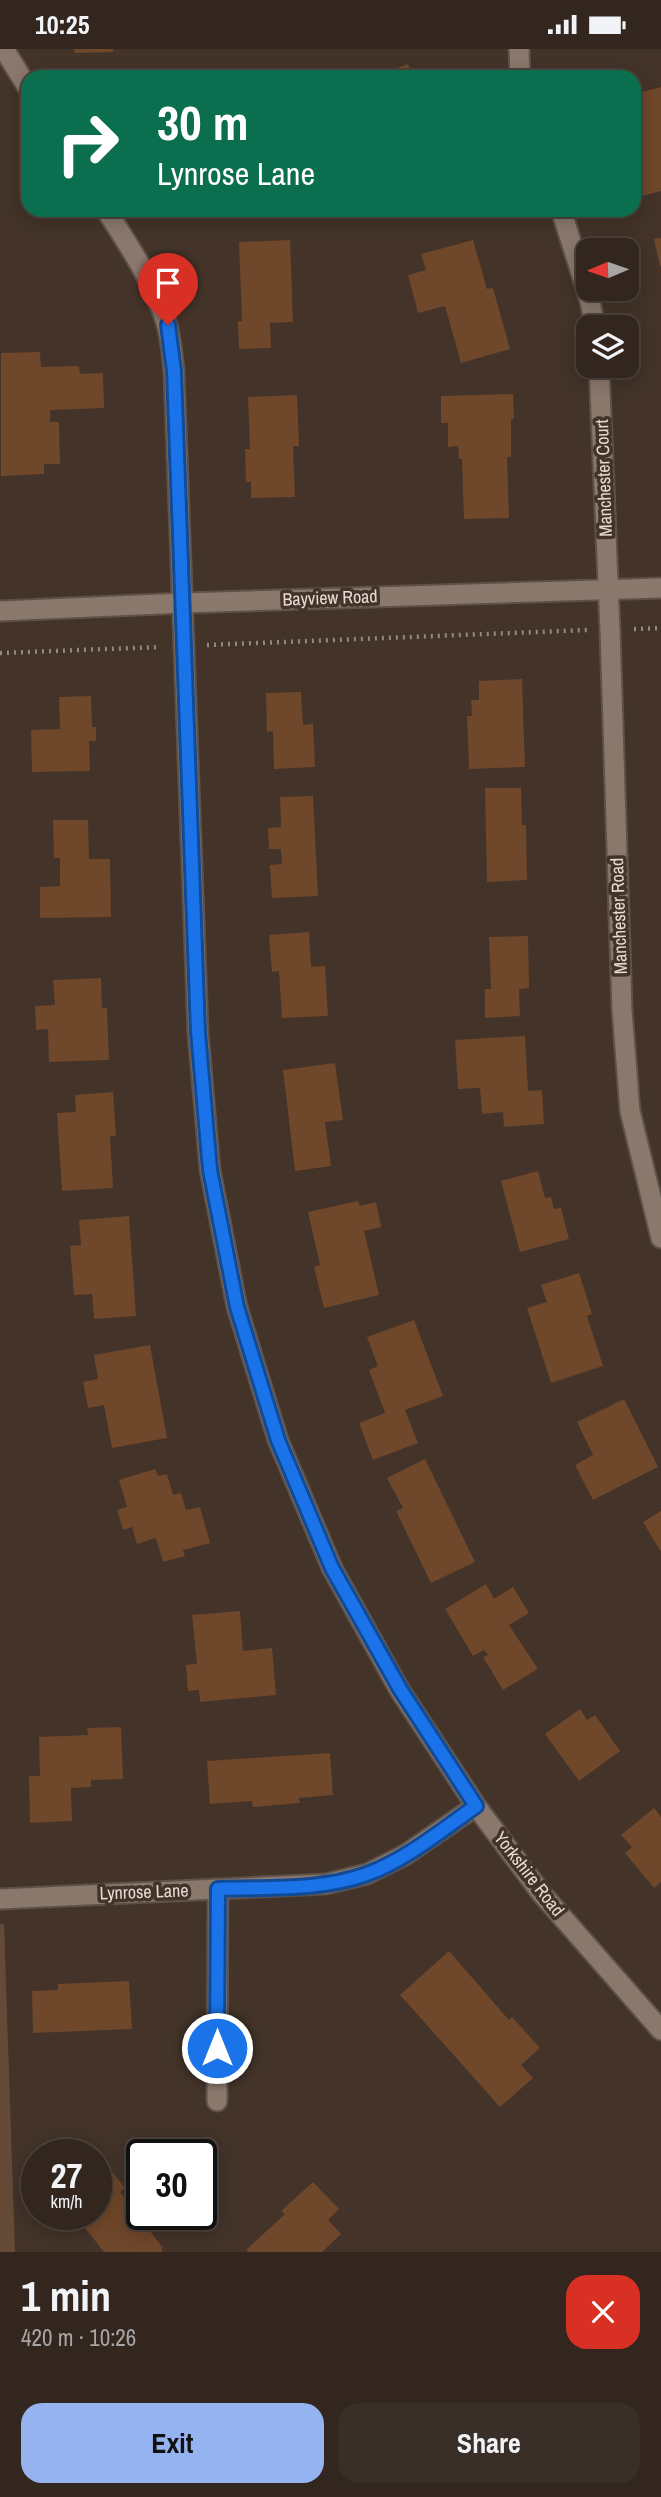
<!DOCTYPE html>
<html lang="en">
<head>
<meta charset="utf-8">
<style>
	:root { --surface:#32261f; --page:#3a2e28; --text:#f1f3f6; --muted:#a8a5a4; --line:#4d433d; --accent:#95b2f1 }
	body { margin:0; font-family:"Archivo Narrow",sans-serif; background:var(--page); color:var(--text); height:100vh; display:flex; flex-direction:column; font-size:26px; white-space:nowrap }
	* { box-sizing:border-box; margin:0 }
	p { font-size:23px; color:var(--muted) }
	.icon { flex:none; width:38px; height:38px; fill:none; stroke:currentColor; stroke-width:2; stroke-linecap:round; stroke-linejoin:round }
	.map { position:relative; height:2203px; overflow:hidden }
	.panel { display:flex; flex-direction:column; background:var(--surface); flex:1 }
	.panel>* { flex:none }
	.guide { position:absolute; left:21px; top:21px; width:620px; height:147px; border-radius:21px; box-shadow:0 4px 18px #0003,0 0 0 2px var(--line); background:#0b6e4f; color:#fff; overflow:hidden }
	.needle { width:46px; rotate:268deg }
	.buttons { position:absolute; left:576px; top:189px; display:grid; gap:14px }
	.buttons a { display:grid; place-items:center; width:63px; height:63px; border-radius:14px; background:var(--surface); box-shadow:0 4px 18px #0003,0 0 0 2px var(--line); font-size:35px }
	.speed { position:absolute; left:21px; top:2090px; display:flex; gap:14px; font-size:35px; font-weight:700; text-align:center }
	.speed>* { display:grid; place-content:center; width:91px; height:91px; border-radius:50%; background:var(--surface); box-shadow:0 4px 18px #0003,0 0 0 2px var(--line); line-height:1 }
	.speed small { font-size:18px; font-weight:400 }
	.speed .limit { border:4px solid #111; border-radius:10px; background:#fff; color:#111 }
	.pin { position:absolute; display:grid; place-items:center; width:60px; height:60px; color:#fff; margin:-72px -30px; border-radius:50% 50% 50% 0; rotate:-45deg; box-shadow:0 0 7px #0007 }
	.pin .icon { rotate:45deg }
	.me { position:absolute; width:77px; margin:-38px; rotate:0deg; stroke-linejoin:round; filter:drop-shadow(0 0 5px #0008) }
	.turn { display:flex; align-items:center; gap:24px; height:147px; padding:0 21px; font-size:32px }
	.turn .icon { width:91px; height:91px; stroke-width:2.5 }
	.turn b { display:block; font-size:49px; line-height:60px }
	.round { display:grid; place-items:center; flex:none; width:74px; height:74px; border-radius:21px; background:var(--page) }
	.head { display:flex; align-items:center; justify-content:space-between; height:119px; padding:0 21px }
	h1 { font-size:42px; font-weight:800; line-height:52px }
	.button { display:flex; gap:14px; margin-top:auto; padding:14px 21px }
	.button a { flex:1; height:80px; border-radius:21px; background:var(--accent); color:#111; font-size:28px; font-weight:800; line-height:80px; text-align:center }
	.button a+a { background:var(--page); color:var(--text) }
	.status { display:flex; justify-content:space-between; align-items:center; height:49px; padding:0 35px; background:var(--surface); direction:ltr }
	.status svg { height:19px; fill:currentColor }
	.map>svg:first-child { display:block }
	.green { fill:#664a38 }
	.building { fill:#6f472b }
	.lines { fill:none; stroke-linecap:round; stroke-linejoin:round }
	.minor-casing { stroke:#5e5148; stroke-width:23 }
	.path { stroke:#95887f; stroke-width:4.5; stroke-dasharray:2 5; stroke-linecap:butt }
	.minor { stroke:#8a786d; stroke-width:19 }
	.route-casing { stroke:#114b97; stroke-width:18 }
	.route { stroke:#1a73e8; stroke-width:12 }
	.labels { text-anchor:middle; stroke-width:7; stroke-linejoin:round; paint-order:stroke }
	.street-label { font-size:18px; fill:#e5dbd4; stroke:#433329 }
</style>
</head>
<body>
<div class="status"><b>10:25</b><svg viewBox="0 0 49 12"><path d="M0 12V9h3v3zM5 12V6h3v6zM10 12V3h3v9zM15 12V0h3v12zM26 1h20v11H26zM47 4h2v5h-2z"/></svg></div>
<div class="map">
<svg width="661" height="2203" viewBox="0 0 661 2203">
	<rect width="100%" height="100%" fill="#433329"/>
	<path class="green" d="M0,1875h4l11,328h-15z"/>
	<path class="building" d="M74,0h39v3l-38,1z
		M408,15l5,13h-40z
		M661,38v104l-22,6 -5,-20v-83z
		M661,189v28h-1l-6,-27z
		M290,191l3,82 -23,1 1,25 -32,1 -1,-28h4l-3,-79z
		M473,191l14,49 6,-1 17,61 -49,14 -16,-57 -27,7 -10,-38 18,-5 -5,-16z
		M40,303l1,15 38,-1 1,8 23,-1 1,35 -54,2v12h9l1,42h-16v10l-43,2v-123z
		M513,345l1,25h-3v38h-4l2,61 -45,1 -2,-60h-3l-1,-13 -10,1v-24h-7v-27z
		M297,346l2,51h-6l2,51 -44,1v-16h-5l-1,-33h5l-2,-52z
		M522,630l3,88 -56,2 -2,-53h5l-1,-16h8v-19z
		M301,643l2,33 10,-1 2,43 -41,2 -1,-38 -6,1 -1,-39z
		M91,647l1,31h4v14h-7l1,30 -58,1 -1,-42 29,-1 -1,-32z
		M485,739h36l1,37h4l1,55 -40,2z
		M313,747l5,100 -46,2 -2,-33 12,-1 -1,-15h-12l-1,-21 13,-1 -1,-30z
		M53,771h35l1,39h21l1,58 -71,1v-31l20,-1v-28h-6z
		M309,883l2,35 14,-1 3,50 -46,2 -3,-47 -7,1 -3,-37z
		M528,887l1,52 -10,1 1,27 -35,2v-29h6l-2,-52z
		M101,929l1,30h5l2,52 -60,2 -1,-33 -12,1 -1,-24 20,-1 -2,-25z
		M525,987l3,55 14,-1 2,34 -40,3 -1,-15 -21,2 -2,-26 -22,1 -3,-49z
		M335,1014l8,57 -18,2 6,44 -36,5 -12,-101z
		M113,1043l3,44h-6l3,52 -51,3 -5,-78 19,-1 -1,-17z
		M538,1122l7,27 6,-1 3,12 7,-1 8,31 -49,13 -19,-71z
		M358,1152l2,5 16,-4 5,25 -17,4 15,64 -55,13 -10,-41 6,-2 -12,-53z
		M129,1167l7,100 -42,3 -2,-25 -18,1 -4,-49 11,-1 -2,-25z
		M579,1224l13,41 -5,2 16,50 -52,17 -24,-75 20,-6 -6,-17z
		M414,1271l29,76 -38,14 13,33 -45,17 -14,-37 26,-10 -16,-43 9,-4 -11,-29z
		M150,1296l17,93 -55,10 -8,-43 -16,3 -5,-26 15,-3 -4,-24z
		M624,1350l34,68 -65,33 -18,-35 18,-10 -16,-33z
		M425,1410l50,103 -44,21 -35,-72 7,-3 -16,-30z
		M155,1420l3,7 9,-2 6,21 8,-2 5,17 14,-3 10,36 -27,7 2,6 -22,6 -7,-24 -19,6 -5,-17 -9,3 -6,-20 10,-3 -8,-27z
		M661,1462v41l-18,-30z
		M486,1535l8,15 19,-12 16,26 -20,12 29,44 -35,21 -20,-33 5,-2 -4,-5 -11,6 -28,-47z
		M240,1562l3,40 29,-3 4,47 -76,7 -1,-12 -11,1 -2,-26 11,-1 -5,-49z
		M580,1660l7,11 8,-5 25,36 -41,30 -34,-47z
		M121,1678l2,52 -32,1v7l-20,1 1,33 -42,2 -1,-47h11l-1,-39 49,-2 -1,-7z
		M330,1704l3,42 -34,3 1,5 -47,4 -1,-6 -42,3 -3,-43z
		M654,1759l7,9v65l-7,6 -29,-35 7,-6 -11,-12z
		M449,1902l60,69 3,-3 28,31 -19,17 12,13 -33,29 -100,-112z
		M129,1932l3,48 -99,4 -1,-42 26,-1v-6z
		M94,2100l31,39 -5,4 43,56 -2,1 2,3h-59l-26,-33 4,-5h14v-60h-9z
		M313,2133l26,27 -11,11 13,14 -19,18h-73l-3,-2 39,-36 -4,-3z"/>
	<g class="lines">
		<defs>
			<path id="minor" d="M4,0l24,39
				M519,0l1,28
				M106,161c23,36 47,71 60,112 5,15 6,33 8,49l24,661 12,138 27,137 41,133 54,128 67,121 77,117 66,88 119,136
				M561,161l29,91 5,26
				M599,317l11,264 12,380 8,101 31,127
				M0,562l184,-8 477,-15
				M0,1850l326,-15 41,-10 38,-19 71,-49
				M217,2052l1,-212"/>
		</defs>
		<use href="#minor" class="minor-casing"/>
		<path class="path" d="M634,580l27,-1
			M207,596l380,-15
			M0,604l160,-6"/>
		<use href="#minor" class="minor"/>
	</g>
	<g class="lines">
		<defs>
			<path id="route" d="M168,276l6,46 24,661 12,138 27,137 41,133 54,128 68,121 76,117c-34,24 -69,53 -109,68 -47,17 -100,13 -149,15l-1,159"/>
		</defs>
		<use href="#route" class="route-casing"/>
		<use href="#route" class="route"/>
	</g>
	<g class="labels">
		<g class="street-label">
			<text transform="translate(604 429) rotate(-92)" y="6">Manchester Court</text>
			<text transform="translate(330 549) rotate(-2)" y="6">Bayview Road</text>
			<text transform="translate(619 867) rotate(-92)" y="6">Manchester Road</text>
			<text transform="translate(529 1825) rotate(52)" y="6">Yorkshire Road</text>
			<text transform="translate(144 1843) rotate(-2)" y="6">Lynrose Lane</text>
		</g>
	</g>
</svg>
<div class="buttons">
<a><svg class="needle" viewBox="-14 -14 28 28"><path d="M0-13l5 13h-10z" fill="#e53935"/><path d="M0 13l5-13h-10z" fill="#a8a5a4"/></svg></a>
<a><svg class="icon" aria-label="layers" viewBox="0 0 24 24"><path d="M12 4l9 5-9 5-9-5zM3 14l9 5 9-5"/></svg></a>
</div>
<div class="speed"><div>27<small>km/h</small></div><div class="limit">30</div></div>
<div class="pin" style="left:168px;top:276px;background:#d93025"><svg class="icon" aria-label="arrive" viewBox="0 0 24 24"><path d="M6 21V4h12l-3 4 3 4H6"/></svg></div>
<svg class="me" style="left:217px;top:1999px" viewBox="-20 -20 40 40"><circle r="17" fill="#1a73e8" stroke="#fff" stroke-width="3"/><path d="M0-11L8 9 0 5-8 9z" fill="#fff"/></svg>
<div class="guide">
<div class="turn"><svg class="icon" aria-label="right" viewBox="0 0 24 24"><path d="M7 20v-9h11M14 6l5 5-5 5"/></svg><div><b>30 m</b>Lynrose Lane</div></div>
</div>
</div>
<section class="panel">
<div class="head"><div><h1>1 min</h1><p>420 m · 10:26</p></div><a class="round" style="background:#d93025;color:#fff"><svg class="icon" aria-label="close" viewBox="0 0 24 24"><path d="M6 6l12 12M18 6L6 18"/></svg></a></div>
<div class="button"><a>Exit</a><a>Share</a></div>
</section>
</body>
</html>
